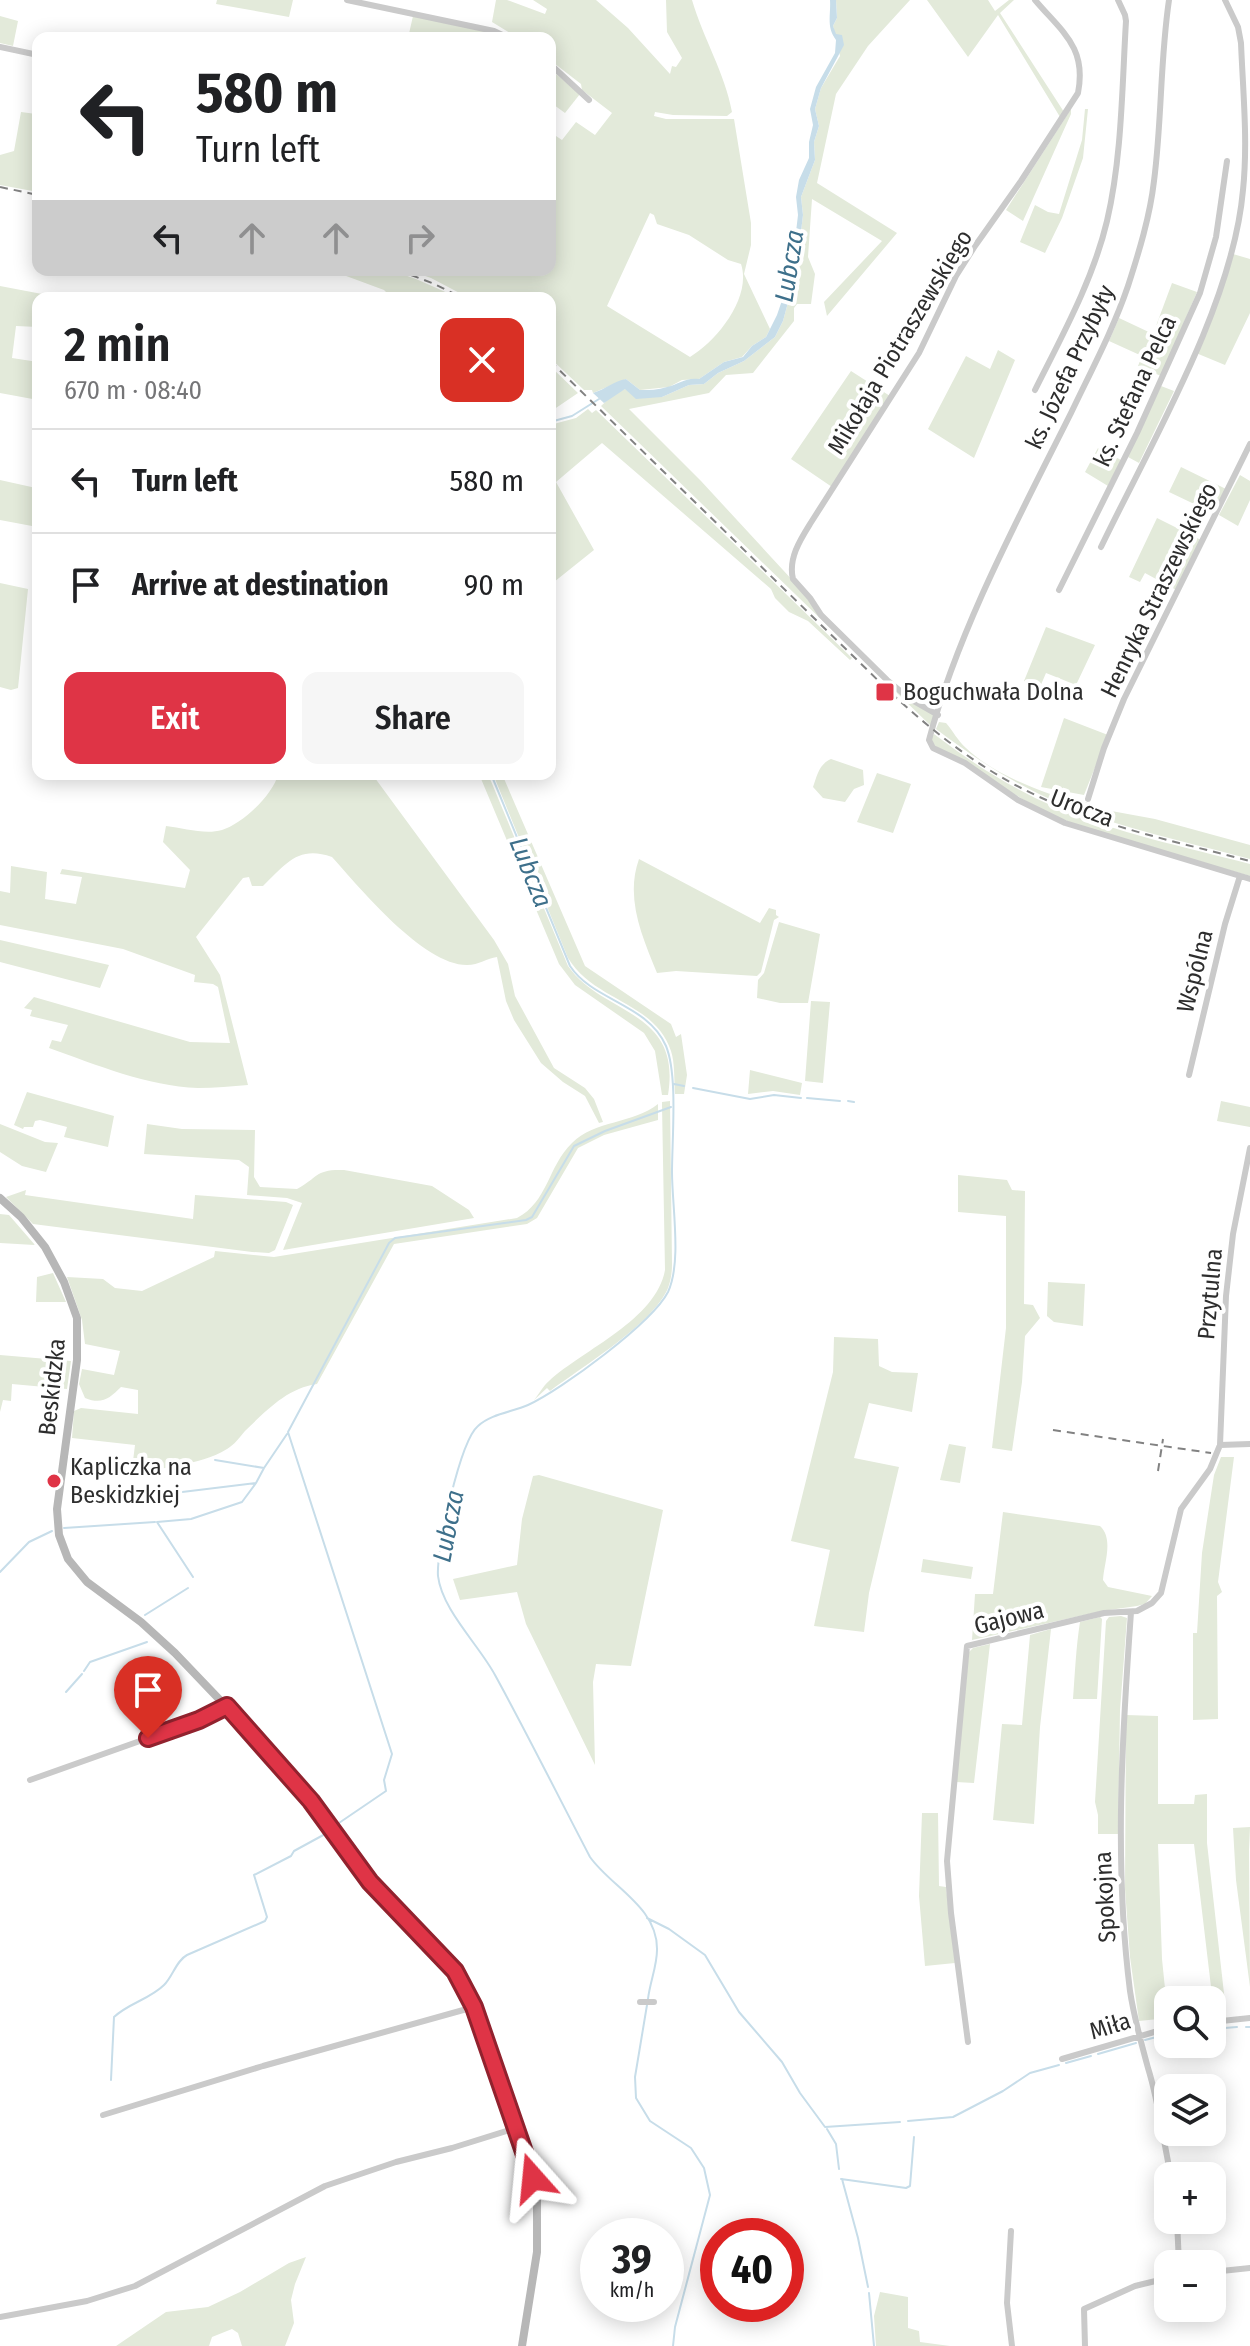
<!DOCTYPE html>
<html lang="en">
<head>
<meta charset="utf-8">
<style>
	:root { --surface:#fff; --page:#f6f6f6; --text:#202124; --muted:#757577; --line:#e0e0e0; --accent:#df3446 }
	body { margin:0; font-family:"Fira Sans Condensed",sans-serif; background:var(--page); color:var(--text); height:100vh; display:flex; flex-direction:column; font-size:30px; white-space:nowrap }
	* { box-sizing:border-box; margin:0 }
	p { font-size:26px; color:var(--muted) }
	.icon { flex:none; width:44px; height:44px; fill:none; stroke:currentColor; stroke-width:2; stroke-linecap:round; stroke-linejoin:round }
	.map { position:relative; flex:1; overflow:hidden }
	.details { position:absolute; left:32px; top:292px; width:524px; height:488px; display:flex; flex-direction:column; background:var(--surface); border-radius:16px; box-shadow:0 4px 20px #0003 }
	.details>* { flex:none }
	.hud { position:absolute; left:32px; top:32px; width:524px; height:244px; border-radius:16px; box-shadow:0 4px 20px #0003; background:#fff; color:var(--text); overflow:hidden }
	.controls { position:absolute; left:1154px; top:1986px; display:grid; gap:16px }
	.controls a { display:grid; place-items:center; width:72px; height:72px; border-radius:16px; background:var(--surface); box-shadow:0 4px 20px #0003; font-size:40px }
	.speed { position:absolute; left:580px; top:2218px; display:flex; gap:16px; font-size:40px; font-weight:700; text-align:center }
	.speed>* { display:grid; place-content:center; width:104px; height:104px; border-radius:50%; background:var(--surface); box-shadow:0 4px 20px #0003; line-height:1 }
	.speed small { font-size:20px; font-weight:400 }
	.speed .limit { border:12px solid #d22; background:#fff; color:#111 }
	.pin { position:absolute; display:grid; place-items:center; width:68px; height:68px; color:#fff; margin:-82px -34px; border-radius:50% 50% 50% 0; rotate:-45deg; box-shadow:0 0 8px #0007 }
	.pin .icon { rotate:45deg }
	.me { position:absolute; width:88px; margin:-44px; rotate:342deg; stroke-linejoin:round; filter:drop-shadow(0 0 6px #0008) }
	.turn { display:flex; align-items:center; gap:28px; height:168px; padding:0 32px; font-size:36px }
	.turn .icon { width:104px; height:104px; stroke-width:2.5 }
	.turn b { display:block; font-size:56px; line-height:68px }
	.lanes { display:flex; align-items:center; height:76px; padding:0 32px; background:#0003; justify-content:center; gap:40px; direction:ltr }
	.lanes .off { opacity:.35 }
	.round { display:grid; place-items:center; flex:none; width:84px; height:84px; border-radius:16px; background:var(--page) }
	.summary { display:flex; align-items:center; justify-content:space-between; height:136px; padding:0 32px }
	h1 { font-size:48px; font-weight:600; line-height:60px }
	.action { display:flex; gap:16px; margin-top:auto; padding:16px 32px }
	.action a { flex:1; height:92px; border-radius:16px; background:var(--accent); color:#fff; font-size:32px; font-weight:600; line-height:92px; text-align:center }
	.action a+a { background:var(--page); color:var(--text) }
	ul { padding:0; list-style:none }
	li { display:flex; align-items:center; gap:24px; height:104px; padding:0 32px; border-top:2px solid var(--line) }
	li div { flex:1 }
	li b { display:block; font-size:30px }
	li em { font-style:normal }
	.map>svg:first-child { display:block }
	.green { fill:#e3eada; fill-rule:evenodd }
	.water { fill:#c7dde9 }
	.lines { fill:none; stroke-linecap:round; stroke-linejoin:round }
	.stream { stroke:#c7dde9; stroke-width:2 }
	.street { stroke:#cacaca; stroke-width:6 }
	.secondary { stroke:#b7b7b7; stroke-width:8 }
	.rail { stroke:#828282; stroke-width:2; stroke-dasharray:8 6; stroke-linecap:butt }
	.route-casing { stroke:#91222e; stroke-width:20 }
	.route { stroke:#df3446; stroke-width:14 }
	.poi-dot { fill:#df3446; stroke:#fff; stroke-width:3 }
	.labels { text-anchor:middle; stroke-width:8; stroke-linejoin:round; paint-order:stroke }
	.street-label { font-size:24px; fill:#2d2d2d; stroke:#fff }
	.poi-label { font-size:24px; fill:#2d2d2d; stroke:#fff; text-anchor:start }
	.water-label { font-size:26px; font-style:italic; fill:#3e708b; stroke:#fff }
</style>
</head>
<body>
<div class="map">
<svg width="1250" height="2346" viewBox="0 0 1250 2346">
	<rect width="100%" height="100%" fill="#fff"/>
	<path class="green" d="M217,0h76l-4,17 -73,-13z
		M496,0h11l38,14 2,-5 -14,-9h63l32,28 42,46 2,-8 4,1 6,-9 -15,-26 -1,-32h26c11,38 33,73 40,112l-5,4 -54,-1 -18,-3 -1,4 12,3h68l17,104v22l-7,29 26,55 -4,8 -14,9 -10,11 -18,5 -25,17 -17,1 -13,7 -29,3 -14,-11 -33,14 -1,-3h-8l-34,-32v-60h-81l-38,-20 -23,-8h11l13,5 2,-5h116v-138l12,8 14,-18 19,13 17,-22 -30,-23 -1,-6 -31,-24v-22h-32l-26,-16zM650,213l4,2 3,9 32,11 39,25 13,4c11,33 -24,77 -51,93l-83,-51z
		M836,0h74l-42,46 -32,48 -19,89 80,50 -70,83 -3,-14 58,-61 -70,-42 -4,58 7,17 -4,30h-14l-3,4v13l-41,52 -27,2 -17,18 -80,16 72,72 166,180 66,53 2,4 -4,8 -330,-320 13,-12 11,-5 37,8 27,-12 15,-1 14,-11 26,-12 31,-24 8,-16 13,-48 7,-58 -2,-18 14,-37 -1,-18 5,-16 -4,-17 6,-21 19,-32 -7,-30 4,-8z
		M927,0h61l7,11 14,-11h5l-14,13 64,99 -4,5 -62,-102 -30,42z
		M0,16l18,5 -5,25 -13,-3z
		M413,16l77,16 14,6h-96z
		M550,69l30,25 -15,19 -15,-11z
		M1071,109v5l-48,107 -17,-11z
		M1085,109h3l-5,49 -21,60 -17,35 -25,-11 15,-37 13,7 11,2 23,-74z
		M21,112l15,2 -2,14 4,1v63l-38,-7v-30l14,-4z
		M1233,254l17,5v54l-25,52 -29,-12z
		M330,270h60l26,9 43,19h-67l-8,-8z
		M1172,283l25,9 -36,84 -23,-10 4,-10 -33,-15 10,-23 34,16z
		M0,286l63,12h-25v29l-22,-1 -4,32 26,4v38l-38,-7z
		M998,350l17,10 -41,98 -46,-29 38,-73 24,13z
		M550,366l28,27 -28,19z
		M851,371l39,25 -58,91 -41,-28z
		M1161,386l13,5 -35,72 -11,-6z
		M588,409l4,4 4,-3 256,248 -2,2 -42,-39 -19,-9 -14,-14 -4,-9 -169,-146 -46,39 38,68 -40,32 -4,-6v-151l26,-7z
		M1098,448l23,12 -13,26 -23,-14z
		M1181,467l45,22 -13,24 -44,-21z
		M1240,475l10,6v19l-12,26 -19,-11z
		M0,480l36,8 -4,38 -32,-6z
		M1157,518l44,22 -23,51 -33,-18 -5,9 -11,-5z
		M0,583l28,6 -10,99 -7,2 -11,-3z
		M1046,627l49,18 -19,40 -30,-12 -6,14 -16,-6z
		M1064,718l44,17 -24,60 -43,-8z
		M939,722l7,1c7,8 12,18 20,25 28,27 77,45 114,55l7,-1 8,6 60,11 95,26v14c-70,-19 -145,-34 -211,-65 -37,-18 -70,-40 -103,-65z
		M934,734c38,29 77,54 121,73 62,26 130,40 195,57v12l-164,-47 -47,-20 -104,-63 -4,-7z
		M831,759l32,11 1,15 -10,4 -9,13 -22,-4 -10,-11c4,-11 6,-23 18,-28z
		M877,773l34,11 -18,49 -36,-11z
		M278,774h94l122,166 14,24 7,32 39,72 31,20 9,11 9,23 -4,1 -14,-27 -22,-14 -22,-19 -27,-43 -8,-19 -9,-44c-10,1 -18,8 -30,8 -44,0 -107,-77 -135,-108 -34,-12 -46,7 -69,29h-11l-3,-9 -6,1 -47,59 24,38 28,110c-16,1 -33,3 -50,3 -51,-2 -101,-23 -149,-40l3,-8 9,2 7,-17 -38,-9 2,-6 -8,-2 10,-11 156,45 40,1 -12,-56 -5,-3 -19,-2 1,-7 -72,-26 -123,-24v-34l10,2 1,-27 36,6 -2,27 31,5 6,-27 -22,-3 2,-5 123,19 5,-18 -27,-28 3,-16c18,2 39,9 56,4 20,-6 52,-36 56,-56z
		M479,774h9l80,192c35,50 114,43 100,129h-6l-7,-44 -11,-18 -69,-48 -16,-21z
		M493,774h9l83,192 86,58 5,13 5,-3 6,41 -3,19h-9c-1,-14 0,-31 -4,-43 -17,-50 -76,-49 -103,-93z
		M639,859l121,64 9,-15 7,2v5l3,2 -5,3 -13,52 -4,4 -81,-5 -19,2c-15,-37 -32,-75 -18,-114z
		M779,922l41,12 -12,69h-28l-23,-5 1,-18 6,-7z
		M0,940l109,25 -9,23 -100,-26z
		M811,1001l19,1 -7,81 -18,-2z
		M750,1070l52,13 -2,12 -27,-4 -25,3z
		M27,1092l87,24 -6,31 -44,-10 3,-10 -27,-7 -5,1 -2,6h-9l-1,2 -9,-4z
		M670,1101l2,163c0,8 -1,16 -4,24 -15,36 -86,79 -118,103l-3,-3 -13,12c5,-6 9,-14 15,-19 35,-32 107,-61 116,-111l-3,-165v-3z
		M1221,1101l29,6v20l-33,-6z
		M658,1104v16l-54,15 -26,13 -41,70 -10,6 -133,20 -77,140c-30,4 -51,27 -72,47 -5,6 -11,14 -18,18 -30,18 -64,16 -96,28l4,-32 -63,-7 2,-27 7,-3 57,6v-24l-17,-3c-11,11 -19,18 -36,11l-6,-14 3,-15 32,6 6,-24 -35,-7 -3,-24 -15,-43 36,2 12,9 27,3 72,-34 1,-6 59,6 243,-39c31,-16 31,-52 55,-75 23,-23 61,-19 86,-39z
		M0,1124l45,18 13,1 -12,29 -24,-6 -22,-14z
		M147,1124l35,5 73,1 -1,47 6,10 37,2c22,-12 18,-20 47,-19l88,16 37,24 5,8 -191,32 19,-47 -15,-5 -40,-3 2,-28 -10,-7 -95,-6z
		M958,1175l49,5 5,10 13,1 -1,113 9,1 7,13 -15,18 -3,46 -10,69 -20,-3 14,-120v-112l-48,-4z
		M26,1190l-1,5 168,24 2,-24 91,7 7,3 -18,45 -6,3 -17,-1 -219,-28 -27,-27z
		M0,1214l9,1 26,30 -35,-2z
		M53,1273l13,29h-30l1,-25z
		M1048,1282l37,2 -2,42 -29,-4 -7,-6z
		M834,1337l44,2 1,27 13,6 26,1 -6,39 -43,-9 -15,55 45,9 -30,126 -5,39 -50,-6 16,-76 -39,-9 42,-169z
		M0,1355l71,6 -4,28 -55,-5 -1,17 -8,-1 -3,12z
		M949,1444l17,3 -6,36 -20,-3z
		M1221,1457h13l-16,125 4,10 -5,4 1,123 -25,1v-87h4l5,-80 12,-78z
		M539,1475l124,35 -32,156 -35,-2 -3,18 2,83 -69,-141 -9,-32 -57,8 -7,-21 64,-14 5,-46 11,-43z
		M1003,1512l97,14c14,13 4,37 3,54l5,7 44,9 -7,8 -8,2 -35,5 -130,29 3,-46h18z
		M923,1559l50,8 -2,12 -50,-7z
		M1121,1616l6,2 -7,92 -2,124h-20v-19l-3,-13 11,-181 3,-4z
		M1100,1617l2,2 -5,80h-24c2,-26 3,-52 7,-77z
		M1051,1629l-11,98 -6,97 -41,-4 9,-96 20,1 8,-90z
		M990,1644l-16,139 -18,-1 13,-130 4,-4z
		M1126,1715l32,1v88h36l1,-9 12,-1v49l19,168 -12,1 -20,-168h-36l4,115 6,59 -29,3 -9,-64 -5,-68z
		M922,1813h16l1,73 7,1 9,76 -30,3 -6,-70z
		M1250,1827l-1,23 1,137 -14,-107 -3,-52z
		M306,2257l-11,27 -4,16 3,23 -9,23h-43l-4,-13 -6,-4 -20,8 -3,9h-93l50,-34 42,-5 32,-15 49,-29z
		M880,2292l28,5v31l11,3 1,11 30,4h-74l-2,-30z"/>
	<path class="water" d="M830,0h6l1,18 -4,8 3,8 6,1 2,10 -23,43 -6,21 4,17 -5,16 1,18 -14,37 2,18 -7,58 -13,48 -8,16 -31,24 -26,12 -14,11 -15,1 -27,12 -26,2 -11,-10 -21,14 -11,-10c13,-4 21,-12 33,-14l14,11c9,0 18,0 27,-3 12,-3 19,-10 32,-8l25,-17 19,-5 9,-11 14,-9 11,-22 14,-41 7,-59 -2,-18 3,-17 10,-22v-16l4,-17 -3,-16 6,-22 19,-34 1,-13c-10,-13 -5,-25 -6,-40z"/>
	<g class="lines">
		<path class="stream" d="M550,422l22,-6 27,-17
			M491,774l79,192c23,35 78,38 96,80 12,29 6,93 6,126 0,34 10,90 -4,120 -16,31 -107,98 -140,113 -16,7 -37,9 -50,21 -18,15 -42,125 -40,150 4,34 41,69 57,99 33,60 63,121 95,182 21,30 68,50 67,93 0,16 -7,32 -9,49
			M674,1084l10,2
			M693,1088l57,11 24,-4 27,3
			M807,1098l33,3
			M848,1101l6,1
			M215,1460l49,8 23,-34
			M133,1498l123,-15 8,-15
			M64,1528l91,-6
			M0,1572l29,-30 23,-11
			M193,1577l-36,-55 34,-3 51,-17 14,-19
			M145,1615l43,-27
			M84,1671l6,-9 57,-20
			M66,1692l16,-18
			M336,1825l50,-34 -2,-11 8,-26 -104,-322 101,-189 6,-5 131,-18 6,-3 42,-71 31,-15 66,-24
			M647,1918l22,11 36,26 34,57 43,50 18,31 25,34 75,-5
			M647,2005l-12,72 1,21 14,23 41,27 13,20 6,27 -35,132 -2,19
			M1246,2027h4
			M1212,2029l25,-2
			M1145,2040l23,-6
			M1098,2054l38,-11
			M1066,2063l25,-7
			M111,2080l3,-63c15,-14 36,-18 50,-32 9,-9 12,-24 23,-30l78,-34 2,-4 -13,-42 37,-19 3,-5 33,-18
			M908,2121l45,-4 50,-26 27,-18 29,-8
			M827,2129l9,15 3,25
			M841,2179l65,9 4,-2 4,-49
			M842,2179l16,59 10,49
			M869,2293l5,53"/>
		<path class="street" d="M347,0l147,31 15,7
			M1169,0c-9,60 -7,120 -15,181 -4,35 -15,71 -26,105 -15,44 -37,85 -57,127 -51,102 -113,217 -142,327l4,8 32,15 53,37 47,23 185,56
			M0,47l38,8
			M550,64l39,36
			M1035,390c27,-54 58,-110 72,-169 15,-64 15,-134 19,-200l-1,-6 -7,-15
			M1101,547c50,-104 132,-242 142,-357 5,-48 0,-98 -2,-147l-3,-16 -13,-27
			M1059,590l78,-157 63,-140 16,-56 11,-76
			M938,715l-28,-16 -23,-19 -66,-65 -11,-17 -17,-19c-5,-20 7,-39 17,-55l109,-171 37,-77 19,-30 46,-65 57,-88c9,-46 -16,-61 -43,-93
			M1088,799l16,-51 20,-49 126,-255
			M1189,1075l36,-151 15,-48
			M1220,1445l30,-1
			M1131,1612c-9,126 -17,253 -1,379 4,27 11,51 18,77 11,35 15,72 23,108
			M30,1780l169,-60 28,-14
			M640,2002h14
			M1212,2022l38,-4
			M968,2042l-17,-129 -4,-52 20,-215 137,-33 33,-2 15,-8 9,-10 20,-84 29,-40 10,-24 6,-149 7,-62 17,-86
			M1062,2059l106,-31
			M103,2115l160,-49 211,-59
			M1177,2220l2,44
			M1011,2231l-4,72 5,43
			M1212,2272l38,-4
			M0,2317l87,-16 48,-15 190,-100 71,-24 56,-14 64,-20
			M1085,2346l-1,-37 51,-23 33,-8"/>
		<path class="secondary" d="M0,1198l21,19 24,30 19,35 13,36v42l-20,149 2,26 9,24 19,23 54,40 34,31 83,87 53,61 59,81 22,25 53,50 22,34 61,171 9,32v58l-15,94"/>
		<path class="rail" d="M0,187l38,8
			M398,270l34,13 31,15
			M550,361l341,332c40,37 83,71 132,96 71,36 151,52 227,72
			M1053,1430l158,23
			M1158,1471l5,-32"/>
	</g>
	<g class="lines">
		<defs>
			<path id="route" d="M148,1738l51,-18 28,-14 84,95 59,81 85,89 19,36 59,171"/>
		</defs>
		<use href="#route" class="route-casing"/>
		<use href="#route" class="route"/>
	</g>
	<g class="poi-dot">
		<rect x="875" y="682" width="20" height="20" rx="4"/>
		<circle cx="54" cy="1481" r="8"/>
	</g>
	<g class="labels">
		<g class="street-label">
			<text transform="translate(900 342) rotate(-59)" y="8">Mikołaja Piotraszewskiego</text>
			<text transform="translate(1070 367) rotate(-65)" y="8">ks. Józefa Przybyły</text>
			<text transform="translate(1135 391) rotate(-65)" y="8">ks. Stefana Pelca</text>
			<text transform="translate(1159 590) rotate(-64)" y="8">Henryka Straszewskiego</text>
			<text transform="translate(1082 808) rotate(21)" y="8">Urocza</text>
			<text transform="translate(1195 971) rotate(-76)" y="8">Wspólna</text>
			<text transform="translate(1210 1294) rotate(-85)" y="8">Przytulna</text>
			<text transform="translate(52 1387) rotate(-84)" y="8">Beskidzka</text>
			<text transform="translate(1009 1618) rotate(-14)" y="8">Gajowa</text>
			<text transform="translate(1105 1897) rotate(-93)" y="8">Spokojna</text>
			<text transform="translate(1110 2026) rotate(-17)" y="8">Miła</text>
		</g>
		<g class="poi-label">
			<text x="903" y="700">Boguchwała Dolna</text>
			<text x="70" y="1475">Kapliczka na<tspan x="70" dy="28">Beskidzkiej</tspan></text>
		</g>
		<g class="water-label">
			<text transform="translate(789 266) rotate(-81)" y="9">Lubcza</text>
			<text transform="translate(531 872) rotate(68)" y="9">Lubcza</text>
			<text transform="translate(448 1526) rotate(-79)" y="9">Lubcza</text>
		</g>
	</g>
</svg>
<div class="controls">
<a><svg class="icon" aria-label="search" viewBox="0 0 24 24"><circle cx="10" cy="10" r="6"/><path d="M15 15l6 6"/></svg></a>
<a><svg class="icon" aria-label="layers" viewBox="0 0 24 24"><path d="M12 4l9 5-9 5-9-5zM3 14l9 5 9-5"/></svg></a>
<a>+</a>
<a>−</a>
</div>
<div class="speed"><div>39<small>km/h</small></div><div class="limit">40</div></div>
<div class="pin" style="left:148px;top:1738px;background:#d93025"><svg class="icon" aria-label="arrive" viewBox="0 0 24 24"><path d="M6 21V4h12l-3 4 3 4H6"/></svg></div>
<svg class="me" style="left:533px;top:2178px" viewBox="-20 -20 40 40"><path d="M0-17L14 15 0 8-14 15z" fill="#df3446" stroke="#fff" stroke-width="4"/></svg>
<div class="hud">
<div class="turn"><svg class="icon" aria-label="left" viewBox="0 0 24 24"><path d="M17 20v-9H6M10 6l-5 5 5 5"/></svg><div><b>580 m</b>Turn left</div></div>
<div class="lanes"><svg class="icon" aria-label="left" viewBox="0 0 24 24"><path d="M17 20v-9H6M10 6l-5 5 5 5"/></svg><svg class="icon off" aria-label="ahead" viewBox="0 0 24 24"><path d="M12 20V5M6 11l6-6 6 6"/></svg><svg class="icon off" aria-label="ahead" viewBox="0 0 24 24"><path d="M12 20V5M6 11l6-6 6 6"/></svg><svg class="icon off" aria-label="right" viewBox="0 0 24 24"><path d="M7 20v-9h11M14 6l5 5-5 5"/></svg></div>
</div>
<section class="details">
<div class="summary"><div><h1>2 min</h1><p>670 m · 08:40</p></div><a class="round" style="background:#d93025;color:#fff"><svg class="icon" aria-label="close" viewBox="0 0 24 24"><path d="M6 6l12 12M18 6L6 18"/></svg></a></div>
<ul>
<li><svg class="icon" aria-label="left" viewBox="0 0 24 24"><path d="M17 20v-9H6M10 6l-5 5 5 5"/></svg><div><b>Turn left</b></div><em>580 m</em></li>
<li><svg class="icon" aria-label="arrive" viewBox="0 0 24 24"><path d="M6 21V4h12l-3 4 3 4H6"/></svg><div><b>Arrive at destination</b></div><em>90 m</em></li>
</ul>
<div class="action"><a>Exit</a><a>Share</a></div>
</section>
</div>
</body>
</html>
